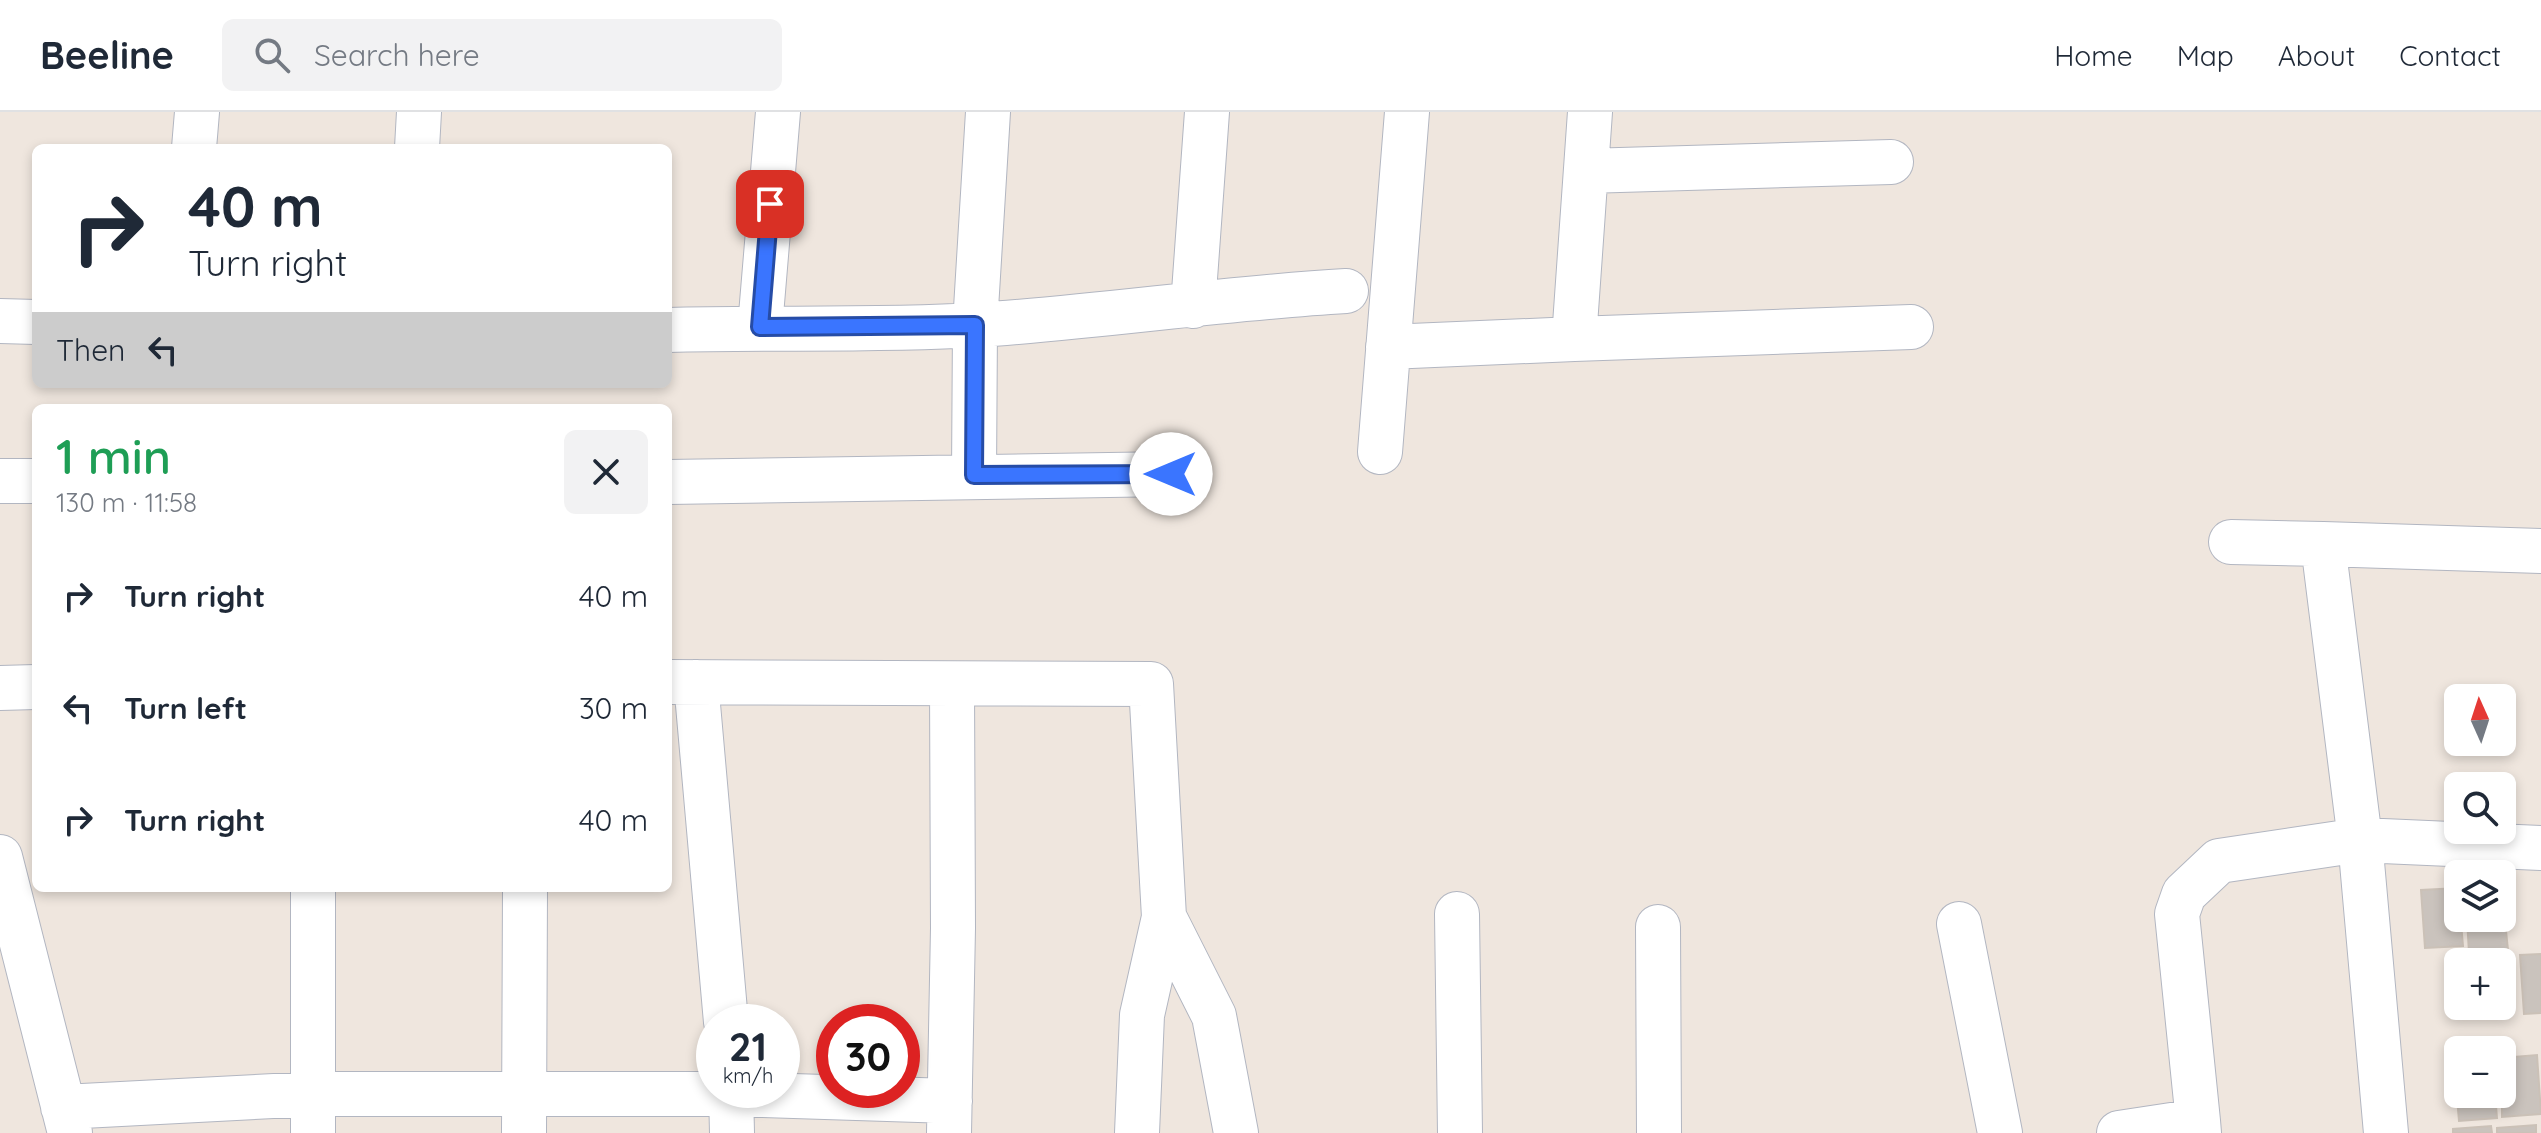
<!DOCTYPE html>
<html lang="en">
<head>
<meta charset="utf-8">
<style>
	:root { --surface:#fff; --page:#f2f2f3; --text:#1f2937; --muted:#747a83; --line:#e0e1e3 }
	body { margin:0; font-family:Quicksand,sans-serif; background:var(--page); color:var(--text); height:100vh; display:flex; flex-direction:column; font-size:30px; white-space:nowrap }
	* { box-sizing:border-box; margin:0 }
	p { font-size:26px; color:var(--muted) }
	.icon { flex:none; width:44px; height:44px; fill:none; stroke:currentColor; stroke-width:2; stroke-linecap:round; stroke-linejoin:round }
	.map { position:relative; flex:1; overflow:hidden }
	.details { position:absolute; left:32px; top:292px; width:640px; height:488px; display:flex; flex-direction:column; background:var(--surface); border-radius:12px; box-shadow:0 4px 12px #0003 }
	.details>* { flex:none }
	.banner { position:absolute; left:32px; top:32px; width:640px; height:244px; border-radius:12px; box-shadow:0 4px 12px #0003; background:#fff; color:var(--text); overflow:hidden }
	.needle { width:52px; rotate:357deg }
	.buttons { position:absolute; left:2444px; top:572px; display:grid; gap:16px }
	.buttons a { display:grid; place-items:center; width:72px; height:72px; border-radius:12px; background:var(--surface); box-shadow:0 4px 12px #0003; font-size:40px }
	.speed { position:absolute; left:696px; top:892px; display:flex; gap:16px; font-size:40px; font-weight:700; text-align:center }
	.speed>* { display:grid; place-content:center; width:104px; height:104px; border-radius:50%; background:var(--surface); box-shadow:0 4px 12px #0003; line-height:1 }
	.speed small { font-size:20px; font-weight:400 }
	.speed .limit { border:12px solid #d22; background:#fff; color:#111 }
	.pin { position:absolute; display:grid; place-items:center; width:68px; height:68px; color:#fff; margin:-34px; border-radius:16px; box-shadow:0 4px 12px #0006 }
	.me { position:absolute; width:88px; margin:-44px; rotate:270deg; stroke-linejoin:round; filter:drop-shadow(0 0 6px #0008) }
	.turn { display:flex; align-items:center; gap:28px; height:168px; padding:0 24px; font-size:36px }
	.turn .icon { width:104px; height:104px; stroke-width:2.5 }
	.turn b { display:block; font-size:56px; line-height:68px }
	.then { display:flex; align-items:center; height:76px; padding:0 24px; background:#0003; gap:16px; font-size:30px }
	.round { display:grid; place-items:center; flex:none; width:84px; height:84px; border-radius:12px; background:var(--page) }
	.head { display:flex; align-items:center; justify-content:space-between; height:136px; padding:0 24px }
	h1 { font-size:48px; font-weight:600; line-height:60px; color:#1e9e55 }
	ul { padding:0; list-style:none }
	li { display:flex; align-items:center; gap:24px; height:112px; padding:0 24px }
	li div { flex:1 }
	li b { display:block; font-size:30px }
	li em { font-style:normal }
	header { display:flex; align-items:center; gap:48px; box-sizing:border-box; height:112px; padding:0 40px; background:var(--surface); border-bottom:2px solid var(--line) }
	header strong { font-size:38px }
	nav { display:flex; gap:44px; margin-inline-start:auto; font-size:28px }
	.search { width:560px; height:72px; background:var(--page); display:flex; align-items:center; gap:20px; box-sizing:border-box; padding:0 28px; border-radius:12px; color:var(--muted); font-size:30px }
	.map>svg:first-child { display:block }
	.building { fill:#cac3bd; stroke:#cbc1b7; stroke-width:2 }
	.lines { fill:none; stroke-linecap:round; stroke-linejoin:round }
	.minor-casing { stroke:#b2b6c1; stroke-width:46 }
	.minor { stroke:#fff; stroke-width:44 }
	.route-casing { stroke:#264ca6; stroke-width:20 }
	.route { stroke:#3a75ff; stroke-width:14 }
</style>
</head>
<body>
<header>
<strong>Beeline</strong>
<div class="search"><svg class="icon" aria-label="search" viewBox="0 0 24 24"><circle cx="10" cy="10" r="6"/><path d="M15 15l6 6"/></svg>Search here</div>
<nav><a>Home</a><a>Map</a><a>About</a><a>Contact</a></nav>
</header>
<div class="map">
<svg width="2541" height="1021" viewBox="0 0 2541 1021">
	<rect width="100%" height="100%" fill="#efe6de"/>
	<path class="building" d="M2458,776l5,58 -38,2 -4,-58z
		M2502,780l6,58 -39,3 -2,-35h35z
		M2541,842v59l-17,1 -4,-59z
		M2537,943l4,59 -39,3v-59z
		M2454,950h4v32h37l2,24 -38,3z
		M2536,1013v8h-39v-5z
		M2491,1014l1,7h-39v-4z"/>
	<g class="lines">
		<defs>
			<path id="minor" d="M194,36l3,-36
				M417,36l2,-36
				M1586,59l305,-9
				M1193,194l14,-194
				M0,209l36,1
				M760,215l18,-215
				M668,218c103,-3 207,1 309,-5 124,-8 246,-27 369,-34
				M1574,227l337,-12
				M1388,235l186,-8 16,-227
				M1380,340l27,-340
				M974,363l1,-150 13,-213
				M0,369h36
				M668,370l503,-8
				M2231,430l92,2
				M668,570l483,2 13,233 50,99 22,117
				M696,570l30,340
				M0,576l36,-1
				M0,745l70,276
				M313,776v245
				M1457,802l3,219
				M1959,812l41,209
				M1658,815l1,206
				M731,978l1,43
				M63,995l250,-13h419l218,7
				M2198,1009l-21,-207 7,-20 35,-33 141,-21 181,8
				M524,1021l1,-245
				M949,1021l4,-205 -1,-244
				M1137,1021l5,-118 22,-98
				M2119,1021l79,-12 1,12
				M2386,1021l-26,-293 -37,-296 218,7"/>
		</defs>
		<use href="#minor" class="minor-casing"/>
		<use href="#minor" class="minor"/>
	</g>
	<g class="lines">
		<defs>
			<path id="route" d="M770,92l-10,123 215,-2 -1,150 197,-1"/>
		</defs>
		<use href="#route" class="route-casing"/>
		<use href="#route" class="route"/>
	</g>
</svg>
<div class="buttons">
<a><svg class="needle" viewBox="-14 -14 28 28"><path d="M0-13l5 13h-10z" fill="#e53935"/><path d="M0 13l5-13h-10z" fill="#747a83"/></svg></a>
<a><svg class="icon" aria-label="search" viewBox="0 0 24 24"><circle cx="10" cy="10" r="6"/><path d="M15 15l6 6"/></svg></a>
<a><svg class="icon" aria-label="layers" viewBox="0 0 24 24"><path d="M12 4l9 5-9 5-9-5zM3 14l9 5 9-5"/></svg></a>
<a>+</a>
<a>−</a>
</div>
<div class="speed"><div>21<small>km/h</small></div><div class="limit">30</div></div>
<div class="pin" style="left:770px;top:92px;background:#d93025"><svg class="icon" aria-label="arrive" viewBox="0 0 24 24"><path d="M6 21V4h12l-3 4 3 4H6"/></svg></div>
<svg class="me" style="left:1171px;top:362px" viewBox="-20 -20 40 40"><circle r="19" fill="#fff"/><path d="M0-13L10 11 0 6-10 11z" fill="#3a75ff"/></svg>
<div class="banner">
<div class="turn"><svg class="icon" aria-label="right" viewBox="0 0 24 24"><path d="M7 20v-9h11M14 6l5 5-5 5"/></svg><div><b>40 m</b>Turn right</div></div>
<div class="then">Then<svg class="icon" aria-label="left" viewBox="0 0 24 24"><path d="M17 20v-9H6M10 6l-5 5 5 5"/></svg></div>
</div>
<section class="details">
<div class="head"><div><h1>1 min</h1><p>130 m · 11:58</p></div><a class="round"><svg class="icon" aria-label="close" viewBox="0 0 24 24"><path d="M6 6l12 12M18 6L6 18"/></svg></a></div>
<ul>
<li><svg class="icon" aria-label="right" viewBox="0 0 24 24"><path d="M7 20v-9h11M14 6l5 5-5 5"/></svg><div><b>Turn right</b></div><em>40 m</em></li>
<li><svg class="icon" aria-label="left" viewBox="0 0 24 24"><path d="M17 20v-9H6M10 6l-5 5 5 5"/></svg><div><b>Turn left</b></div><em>30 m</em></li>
<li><svg class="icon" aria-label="right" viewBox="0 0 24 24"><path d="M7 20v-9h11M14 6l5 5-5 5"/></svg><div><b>Turn right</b></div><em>40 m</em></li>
</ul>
</section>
</div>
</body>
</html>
